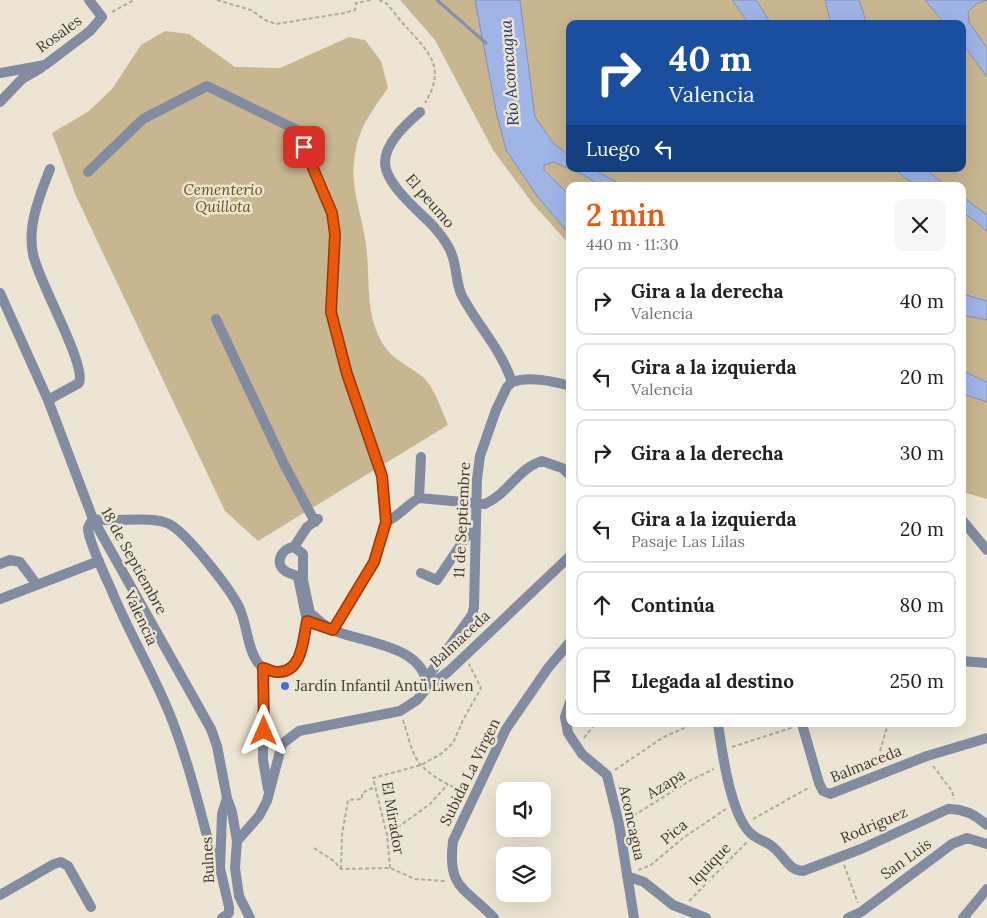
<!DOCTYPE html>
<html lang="es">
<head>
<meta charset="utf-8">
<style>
	:root { --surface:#fff; --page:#f6f6f6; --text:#202124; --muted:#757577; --line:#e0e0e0; --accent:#ea580c }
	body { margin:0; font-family:Lora,serif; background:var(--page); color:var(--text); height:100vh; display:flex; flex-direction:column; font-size:19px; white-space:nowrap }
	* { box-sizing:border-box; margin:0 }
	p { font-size:16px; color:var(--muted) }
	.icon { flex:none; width:28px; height:28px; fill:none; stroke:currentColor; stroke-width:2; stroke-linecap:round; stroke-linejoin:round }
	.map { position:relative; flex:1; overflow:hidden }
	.details { position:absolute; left:566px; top:182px; width:400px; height:545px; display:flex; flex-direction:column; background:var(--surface); border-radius:10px; box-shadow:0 5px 20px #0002 }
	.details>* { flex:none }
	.guide { position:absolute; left:566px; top:20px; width:400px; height:152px; border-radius:10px; box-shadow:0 5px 20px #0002; background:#1a4fa0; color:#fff; overflow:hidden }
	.buttons { position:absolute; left:496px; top:782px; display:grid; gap:10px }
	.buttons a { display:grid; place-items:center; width:55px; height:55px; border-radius:10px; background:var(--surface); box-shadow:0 5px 20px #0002; font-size:25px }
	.pin { position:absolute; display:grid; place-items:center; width:42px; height:42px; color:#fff; margin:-21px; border-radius:10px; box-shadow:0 2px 8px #0006 }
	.me { position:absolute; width:55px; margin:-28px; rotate:0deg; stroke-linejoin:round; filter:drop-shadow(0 0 4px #0008) }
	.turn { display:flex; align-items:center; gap:18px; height:105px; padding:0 20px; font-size:22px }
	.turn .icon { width:65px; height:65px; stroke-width:2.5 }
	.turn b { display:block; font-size:35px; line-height:42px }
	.then { display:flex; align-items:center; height:48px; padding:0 20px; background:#0003; gap:10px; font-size:19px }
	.round { display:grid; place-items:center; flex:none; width:52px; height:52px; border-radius:10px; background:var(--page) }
	.summary { display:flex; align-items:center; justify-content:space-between; height:85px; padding:0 20px }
	h1 { font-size:30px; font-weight:600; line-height:38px; color:var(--accent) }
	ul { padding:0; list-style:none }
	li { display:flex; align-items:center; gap:15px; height:68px; margin:0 10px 8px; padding:0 10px; border:2px solid var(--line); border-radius:10px }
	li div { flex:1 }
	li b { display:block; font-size:19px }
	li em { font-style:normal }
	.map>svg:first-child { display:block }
	.green { fill:#c8b690; fill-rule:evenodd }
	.water { fill:#9fb5e6; stroke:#8290b1 }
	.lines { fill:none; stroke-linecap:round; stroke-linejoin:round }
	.stream { stroke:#8290b1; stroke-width:3 }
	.path { stroke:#b1ab9c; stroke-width:2; stroke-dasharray:4 2.5; stroke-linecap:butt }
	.minor { stroke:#828ca1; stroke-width:10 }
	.route-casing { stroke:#983908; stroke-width:12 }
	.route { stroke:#ea580c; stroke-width:9 }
	.poi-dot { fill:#436ee0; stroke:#ede5d3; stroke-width:2 }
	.labels { text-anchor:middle; stroke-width:5; stroke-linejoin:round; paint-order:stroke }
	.street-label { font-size:15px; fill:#3f3b34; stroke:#ede5d3 }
	.park-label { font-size:15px; font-style:italic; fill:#6c5315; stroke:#ede5d3 }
	.poi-label { font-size:15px; fill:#3f3b34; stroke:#ede5d3; text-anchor:start }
	.water-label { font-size:16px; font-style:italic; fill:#182e67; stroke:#ede5d3 }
</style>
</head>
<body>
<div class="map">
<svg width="987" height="918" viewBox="0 0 987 918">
	<rect width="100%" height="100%" fill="#ede5d3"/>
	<path class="green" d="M400,0h587v499l-24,-7 -1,-306h-392v59l-37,-41 -40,-54 -58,-110zM570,24h392v145h-392z
		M165,31l24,3 46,33 45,1 69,-31 16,3 16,21 7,27c-12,17 -26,35 -31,56 -10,41 4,62 9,101 5,36 -3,74 22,106 7,9 26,18 36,27 12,13 17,31 24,47l-190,116 -33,-30 -149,-315 -24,-63 37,-22 23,-22 29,-44z"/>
	<path class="water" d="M475,0h45l15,117 18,26 17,13v13h22l32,17h-23l-19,-12 -29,-12 -9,3v5l26,26v39l-33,-39 -31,-46 -10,-39z
		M732,0h24l15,24h-22z
		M825,0h34l8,24h-36z
		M925,0h62l-11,4 -8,8 1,10 18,26v29l-24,-33 -1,-20h-17z
		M896,169h29l22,17c-22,0 -36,2 -51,-17z
		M963,197l24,18v17l-9,-9 -15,-10z
		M963,294l24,7v19l-24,-5z
		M963,371l24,11v20l-24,-8z"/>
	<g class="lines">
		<path class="stream" d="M437,0l49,43"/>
		<path class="path" d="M217,0l34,10 14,10 11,4 68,-11 11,-3 1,-7 15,-3
			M379,0l7,3c8,9 15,19 23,27 23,25 36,40 16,73
			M112,12l22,-12
			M403,720c5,14 8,34 18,45 11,12 29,21 44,27
			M584,738l11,-14
			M732,747l62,-20
			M880,764v-13l8,-27
			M933,766l19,25 2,8
			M615,770l47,-32 31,-14
			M628,819l63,-39 23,-11
			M753,819l57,-32
			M387,835l43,-31 18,-20
			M314,848l20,13 7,8 49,-1 25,11 31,2
			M844,865l14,38
			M390,868l-3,-33 -14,-57 48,-13 20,-11 12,-11 10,-23 18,-32 -12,-24
			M341,869l1,-34 6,-35 14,-1v-6l13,-6
			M638,870l13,-5 32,-27 43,-29
			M689,901l58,-59"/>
		<path class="minor" d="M0,73l45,-8 45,-34 12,-14 -13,-17
			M0,102l22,-23 19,-11
			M420,112c-14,12 -36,32 -35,52 2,22 34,47 49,63 7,8 15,18 18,28 5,13 4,29 10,41 16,30 39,53 50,86l-5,5 -11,23 -16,46 -3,23 -3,128 -2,8 -45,63
			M88,172l55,-53 64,-33 90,44 35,83 3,21 -4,78 16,62 35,102 4,46
			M0,293l48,107 45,119 118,210 6,17 10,52 5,14 5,29 -2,27 4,28 11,22
			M216,319l68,145 31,58
			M512,382c18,-6 40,-1 58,4
			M48,400l31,-17c8,-18 -41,-102 -46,-129 -6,-29 7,-59 17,-85
			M419,498l2,-41
			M962,520l25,30
			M294,547l13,-20 11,-8
			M0,564l10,-4 10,2 17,23
			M421,573l16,7 33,-49h5
			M0,599l99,-38
			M962,661l25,2
			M263,668v92l5,29
			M427,688c-1,-42 -61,-45 -92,-57 -9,-3 -17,-12 -25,-18l-7,-33v-26l-9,-7c-13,1 -21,18 -7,25 4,2 7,2 11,5l9,44 26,9 42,-68 11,-40c13,-6 21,-17 33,-24l66,6c23,-10 33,-36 57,-43l20,7 8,7
			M570,702l-5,15 3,16 14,21 25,21 12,49 15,94
			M718,724c4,27 13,97 36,112 7,5 14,6 20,12 11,9 14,22 29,23l58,-22 87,-40c15,-1 28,6 39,16
			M802,724l17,59 4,8 7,3 97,-38 60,-18
			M237,841l22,-25 8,-15 15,-57 17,-13 101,-20 17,-11 10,-12 22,-17 121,-115
			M212,855c-12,-45 -23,-91 -40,-135 -17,-45 -43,-86 -61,-131 -6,-13 -22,-47 -23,-60 0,-4 3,-7 5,-10 21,4 58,-4 76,5 17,8 66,70 72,88 6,15 7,38 17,51 4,5 10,6 16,8 27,8 29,-34 33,-50
			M627,876l17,6 29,23 33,13
			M0,895l54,-31 7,-2 7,4 23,41
			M222,918l7,-5v-6l-9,-39 2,-54 5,-16
			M494,918c-29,-31 -47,-29 -41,-77l53,-112 42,-61 22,-26
			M848,918l13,-6 91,-68 15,-6 20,6
			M963,918l24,-29"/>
	</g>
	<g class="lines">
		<defs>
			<path id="route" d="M264,731l-1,-63c5,1 11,5 16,4 24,-1 24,-34 28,-51l26,9 41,-68 12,-40 -4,-46 -35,-102 -16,-62 4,-78 -3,-21 -28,-66"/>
		</defs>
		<use href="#route" class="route-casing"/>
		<use href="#route" class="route"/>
	</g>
	<circle class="poi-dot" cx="285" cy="686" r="5"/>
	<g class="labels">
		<g class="street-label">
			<text transform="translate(59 34) rotate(-36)" y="5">Rosales</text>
			<text transform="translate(430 201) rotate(49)" y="5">El peumo</text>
			<text transform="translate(462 520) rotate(-87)" y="5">11 de Septiembre</text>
			<text transform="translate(134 561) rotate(61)" y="5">18 de Septiembre</text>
			<text transform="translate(141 618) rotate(65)" y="5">Valencia</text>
			<text transform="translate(460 639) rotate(-43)" y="5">Balmaceda</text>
			<text transform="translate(866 764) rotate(-22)" y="5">Balmaceda</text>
			<text transform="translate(470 772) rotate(-64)" y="5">Subida La Virgen</text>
			<text transform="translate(666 784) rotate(-32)" y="5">Azapa</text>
			<text transform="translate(393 818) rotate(80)" y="5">El Mirador</text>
			<text transform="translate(632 823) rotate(78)" y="5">Aconcagua</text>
			<text transform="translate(874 825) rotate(-23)" y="5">Rodriguez</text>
			<text transform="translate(674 832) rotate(-40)" y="5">Pica</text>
			<text transform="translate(906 859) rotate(-36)" y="5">San Luis</text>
			<text transform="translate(208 860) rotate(-93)" y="5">Bulnes</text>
			<text transform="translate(710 864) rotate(-46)" y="5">Iquique</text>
		</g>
		<g class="park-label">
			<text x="223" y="195">Cementerio<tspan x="223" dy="17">Quillota</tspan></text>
		</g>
		<g class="poi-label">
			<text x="295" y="691">Jardín Infantil Antü Liwen</text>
		</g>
		<g class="water-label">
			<text transform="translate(509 73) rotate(-94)" y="6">Río Aconcagua</text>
		</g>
	</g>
</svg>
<div class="buttons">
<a><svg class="icon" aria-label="sound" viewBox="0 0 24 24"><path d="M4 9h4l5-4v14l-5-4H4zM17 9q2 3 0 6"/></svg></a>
<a><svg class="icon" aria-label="layers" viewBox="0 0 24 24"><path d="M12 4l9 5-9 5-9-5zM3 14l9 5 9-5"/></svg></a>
</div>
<div class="pin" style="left:304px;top:147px;background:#d93025"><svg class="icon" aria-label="arrive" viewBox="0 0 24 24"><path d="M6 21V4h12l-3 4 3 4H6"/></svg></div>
<svg class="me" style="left:264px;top:731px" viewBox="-20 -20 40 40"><path d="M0-17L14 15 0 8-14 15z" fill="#ea580c" stroke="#fff" stroke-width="4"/></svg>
<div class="guide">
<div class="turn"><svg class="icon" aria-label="right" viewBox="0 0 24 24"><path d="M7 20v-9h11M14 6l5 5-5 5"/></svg><div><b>40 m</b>Valencia</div></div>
<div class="then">Luego<svg class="icon" aria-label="left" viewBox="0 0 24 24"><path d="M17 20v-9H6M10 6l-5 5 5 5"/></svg></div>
</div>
<section class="details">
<div class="summary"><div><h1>2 min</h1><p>440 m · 11:30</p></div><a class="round"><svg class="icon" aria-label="close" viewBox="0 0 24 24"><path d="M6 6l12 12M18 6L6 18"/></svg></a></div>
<ul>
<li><svg class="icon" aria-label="right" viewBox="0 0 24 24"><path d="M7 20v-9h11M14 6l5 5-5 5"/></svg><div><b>Gira a la derecha</b><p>Valencia</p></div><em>40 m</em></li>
<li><svg class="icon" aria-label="left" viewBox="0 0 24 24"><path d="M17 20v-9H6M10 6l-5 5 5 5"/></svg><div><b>Gira a la izquierda</b><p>Valencia</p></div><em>20 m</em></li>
<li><svg class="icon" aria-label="right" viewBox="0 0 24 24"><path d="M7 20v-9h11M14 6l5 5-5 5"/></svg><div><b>Gira a la derecha</b></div><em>30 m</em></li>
<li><svg class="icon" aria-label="left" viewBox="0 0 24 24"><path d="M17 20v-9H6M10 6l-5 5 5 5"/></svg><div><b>Gira a la izquierda</b><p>Pasaje Las Lilas</p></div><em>20 m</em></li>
<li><svg class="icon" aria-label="ahead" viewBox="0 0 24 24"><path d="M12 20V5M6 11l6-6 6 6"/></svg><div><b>Continúa</b></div><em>80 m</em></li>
<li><svg class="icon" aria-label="arrive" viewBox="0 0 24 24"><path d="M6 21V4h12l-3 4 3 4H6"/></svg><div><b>Llegada al destino</b></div><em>250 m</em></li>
</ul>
</section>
</div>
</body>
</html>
